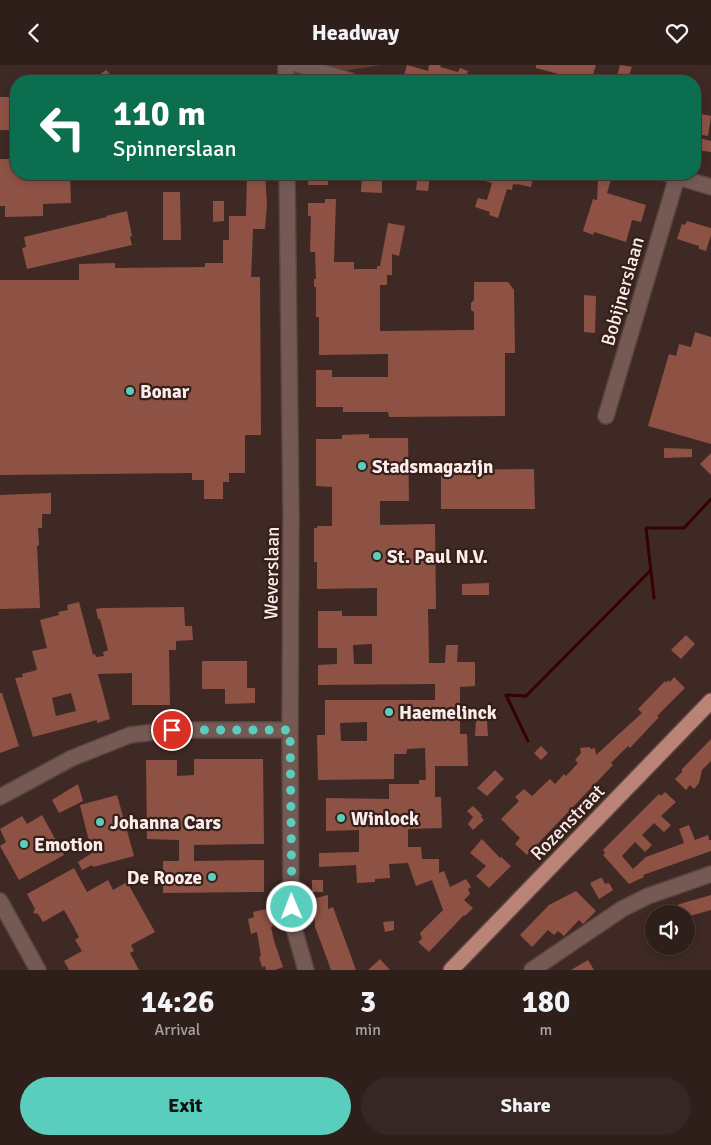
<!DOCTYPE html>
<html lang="en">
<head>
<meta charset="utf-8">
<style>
	:root { --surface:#2f1f1b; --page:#372724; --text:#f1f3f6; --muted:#a7a2a3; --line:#4a3d3a; --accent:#5acebd }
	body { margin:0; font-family:Signika,sans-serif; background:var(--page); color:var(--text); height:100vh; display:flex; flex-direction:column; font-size:19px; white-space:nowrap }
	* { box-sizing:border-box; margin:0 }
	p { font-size:16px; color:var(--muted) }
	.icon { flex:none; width:28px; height:28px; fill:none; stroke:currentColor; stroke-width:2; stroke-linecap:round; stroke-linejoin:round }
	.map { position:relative; height:905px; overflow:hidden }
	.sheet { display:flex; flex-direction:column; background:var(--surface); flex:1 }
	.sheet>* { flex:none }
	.banner { position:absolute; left:10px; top:10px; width:691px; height:105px; border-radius:20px; box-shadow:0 2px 8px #0003,0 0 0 1px var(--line); background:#0b6e4f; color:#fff; overflow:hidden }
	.tools { position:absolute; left:645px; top:840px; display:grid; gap:10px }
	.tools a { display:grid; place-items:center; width:50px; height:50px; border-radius:50%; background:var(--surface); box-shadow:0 2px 8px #0003,0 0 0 1px var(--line); font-size:25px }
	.pin { position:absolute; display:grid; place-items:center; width:42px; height:42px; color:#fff; margin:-21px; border:2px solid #fff; border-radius:50%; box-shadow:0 1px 5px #0007 }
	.me { position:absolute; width:55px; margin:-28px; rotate:359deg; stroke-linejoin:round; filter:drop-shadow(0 0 4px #0008) }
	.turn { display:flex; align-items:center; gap:18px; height:105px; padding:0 20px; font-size:22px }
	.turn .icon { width:65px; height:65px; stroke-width:2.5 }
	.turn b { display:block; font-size:35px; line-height:42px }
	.eta { display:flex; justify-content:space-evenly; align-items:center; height:85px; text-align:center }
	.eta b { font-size:30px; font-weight:800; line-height:35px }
	.primary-button { display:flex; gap:10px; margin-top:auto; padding:10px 20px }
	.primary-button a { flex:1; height:58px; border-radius:30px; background:var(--accent); color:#111; font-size:20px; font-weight:800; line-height:58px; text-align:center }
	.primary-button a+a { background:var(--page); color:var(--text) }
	header { display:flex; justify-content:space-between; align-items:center; height:65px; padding:0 20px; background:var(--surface); font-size:22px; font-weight:800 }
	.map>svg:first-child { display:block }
	.green { fill:#6c372c }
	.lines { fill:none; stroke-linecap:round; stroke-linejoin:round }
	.stream { stroke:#350200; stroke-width:3 }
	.building { fill:#8e5245; fill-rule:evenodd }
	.minor-casing { stroke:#594440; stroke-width:18 }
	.major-casing { stroke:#594440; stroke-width:18 }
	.minor { stroke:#755a54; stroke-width:15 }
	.major { stroke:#ba8376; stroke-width:15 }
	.route { stroke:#5acebd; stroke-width:9; stroke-dasharray:0 16.2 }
	.poi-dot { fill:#5acebd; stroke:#351f1a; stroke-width:2 }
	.labels { text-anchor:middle; stroke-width:4.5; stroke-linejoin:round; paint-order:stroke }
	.street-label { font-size:19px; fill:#fcece9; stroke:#351f1a }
	.poi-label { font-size:19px; font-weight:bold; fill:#fcece9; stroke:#351f1a; text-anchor:start }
</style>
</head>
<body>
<header><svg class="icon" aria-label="back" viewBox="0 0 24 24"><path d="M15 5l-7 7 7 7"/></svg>Headway<svg class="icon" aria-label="heart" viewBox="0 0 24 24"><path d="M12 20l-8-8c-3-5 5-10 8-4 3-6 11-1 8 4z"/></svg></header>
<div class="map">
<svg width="711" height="905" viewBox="0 0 711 905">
	<rect width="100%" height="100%" fill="#3f2924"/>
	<path class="green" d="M326,0h56l-40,6z"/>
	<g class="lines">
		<path class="stream" d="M654,533l-8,-70h38l27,-29
			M528,676l-22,-46 20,1 124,-125"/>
	</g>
	<path class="building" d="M407,0l21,6 1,-6h12l-1,2 18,5 2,-4 8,3 -3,10h-51l-11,-3z
		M536,0h60l-5,16h-6l-49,-13z
		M620,0l12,2 -3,8 -2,-1 -1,4 -9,-2z
		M106,5l7,7 -10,4 -4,-6z
		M0,32h16v33h-16z
		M701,49l10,2 -3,20 -13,-2v-16l5,1z
		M700,73l11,3v11l-14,-2z
		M0,94h16v15h54l1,29 -28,1v12l-38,1v-11h-5z
		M247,109h18l2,30 -2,25h-12l-1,26 -1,22h9l1,158h-16v38h-16v9h-6v17h-19v-19h-12v-7l-192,2v-195h79v-16l36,-1v5l90,-1v-4h18v-23h6v-24h17z
		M308,109h20v11h-20z
		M362,109h20v19l-21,-1z
		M418,109l12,1 -2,16 -12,-1z
		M469,109h65l-3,13 -14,-3v1l-4,-1 -1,6 -5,-1 -9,29 -9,-3 1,-3 -15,-5 3,-9 9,2 5,-17 -24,-7z
		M601,109h12l-6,19 39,12 -5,17 -9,-2 -6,22 -32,-10 -1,3 -10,-4 10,-32 4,1 1,-19z
		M163,127h17l1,48h-18z
		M325,134h11l-2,63h20v7h23v-3h3l8,-43 17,3 -6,30 -7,-2v21h-5v10h-7v46l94,-1v-18l-3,-2v-7l3,-3v-18h34l6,8 1,63h-10v63l-116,1 -1,-5h-45v-5h-27v-37h16v7h56v-23l-69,1v-38h-3v-30h-2v-8h2l-1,-27h-5l1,-36h-3v-13h17z
		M213,136h11v20l-11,1z
		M127,146l5,25 -2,1 2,8 -105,24 -5,-21 4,-1 -2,-10 83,-20 -1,-1z
		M687,156l24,7v7l-5,16 -7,-2v-3l-22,-7 5,-15 3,1z
		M584,230l12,1 -1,37 -11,-1z
		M695,267l16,5v107l-63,-18 21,-72 7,2 3,-12 12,3z
		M369,369v4h39l1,63h-29v24l55,-1 1,85h-8l1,54h16l1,-18h12l-1,17h18v24l-15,1v47h7l1,32h-33v31h6l1,31 -34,1v18h13l1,12h17v14l5,-2 6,16 16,-8 5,8 -3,2 2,5 -6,6 9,8 -8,8 -1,-1 -35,37 -11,-10 4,-3 -2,-6 23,-23 -11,-30 -16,6 -8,-23 -19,1 1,14 -15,1v3l-18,1 -1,-18 -37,2v-14l40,-1v-22l-33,1v-33l63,1v-15h30v-4h7l-1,-32 -18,1 -1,5h-12v25l-76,1 -1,-45h8v-35h110v-16l-117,1v-20l19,-1v-16h-19v-37h24v5h35v-28l-60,1v-27h-3v-34h3v-2h15v-39l-16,-1v-47h26v-4zM372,579v20h-18l-1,-19zM367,657v19h-26l-1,-18z
		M664,383l28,1v8l-28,1z
		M711,388v22l-11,-11z
		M534,404l1,40h-94v-39z
		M51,428v21h-9v14h-4l1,17 -2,1 3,62 -40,1v-114z
		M489,518v12h-27v-11z
		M79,537l14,53 2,-1 1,3 8,-1 -1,-4 5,-2 -8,-31h-2l-2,-10 6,-1 82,-1 1,19h7l1,14 -17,1v9h-7l1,55h-38v-32l-34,1 12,45 -13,4v-3l-64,17 -18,-59 8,-1 -1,-3 15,-4 -5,-19 15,-3 -7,-28 19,-5 -1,-3 10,-2 -1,-5zM71,628l5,18 -20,5 -4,-18z
		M686,570l9,9 -14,15 -10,-9z
		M202,596h45v27h8v15l-30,1v-15h-23z
		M674,612l11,11 -28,28 2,1 -29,31 -2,-2 -17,17 2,2 -86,90 -12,-11 5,-6 -19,-19 18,-18 -4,-4 9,-8 8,7 18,-17 5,5 9,-10 2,2 12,-13 -3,-3 6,-7 -1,-5 10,-1v2l5,-1 1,7 46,-42 -4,-4 27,-28 1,2 2,-3 2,2z
		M0,628h2l17,53 -19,7z
		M476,655l11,1 1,15h-13z
		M711,674v22l-9,9 -3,13 -5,6 -4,-4 -4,5 -11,-11 7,-7v-3z
		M541,681l7,7 -7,7 -7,-7z
		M194,694h69l1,85 -70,1v16l70,-1v32l-101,1v-32h16v-21l-32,-1 -1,-79h31v16l17,-1z
		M495,705l9,9 -17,17 -10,-8z
		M78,719l5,17 -24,12 -7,-13z
		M665,727l11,10 -15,14 10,9 -7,7 -10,-9 -12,12 10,10 -7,7 -10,-10 -13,14 11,13 13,-12 38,-14 -5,-14 10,-4 6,15 13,-5 1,5h2v11l-68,24 1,2 -15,7 -26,-29 2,-2 -2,-3 56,-56 2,2z
		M117,730l17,61 -41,11 -1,-2 -10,5 -4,-8 14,-9 -12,-48z
		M473,741l9,9 -1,2 3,3 -11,10 -5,-6 5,-7 -6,-6z
		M42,750l22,40 -45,25 -19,-34 6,-4 -6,-13 22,-13 5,8z
		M482,774l18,19 1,-1 10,9 -22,22 -13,-12 10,-10 -16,-13z
		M74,803l13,24 21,-12 5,10 14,-8 28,50 -24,13 3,6 -4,2 9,17h-70l-5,-9 18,-10 -7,-11 4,-3 -7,-13 -8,-14 -21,12 -5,-8 -5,-1 2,-4 -8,-15z
		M600,813h2l3,6 4,-1 4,7 -14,9 -9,-16z
		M312,815h11v12h-11z
		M576,826l20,20 -13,13 -4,-4 -15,16 -6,-5 -4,4 -6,-5 -16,17 -12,-12 29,-30z
		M328,830v14l5,-2 23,63h-25l-8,-22 -8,-21 -1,-19h-2v-9z
		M711,830v15l-25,7v-3h-29l23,-10z
		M266,844l2,7 2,-1 3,12h-2l3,14 9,26 -8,3h-9l-1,-4 -3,1 -3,-10 2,-1 -4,-24 -6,2 -3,-15 6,-2 -1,-5z
		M394,856v9l-9,2 -2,-10z
		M380,894l10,11h-22z
		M588,895l6,10h-23z"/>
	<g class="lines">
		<defs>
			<path id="minor" d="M286,0v16
				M299,0l52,16
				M287,109l4,342 -1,214 1,177 4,25 11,38
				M668,109l43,13
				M606,351l71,-239
				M0,732l72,-39 58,-23 42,-5h118
				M0,836l38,69
				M532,905l90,-61 26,-13 63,-22"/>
			<path id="major" d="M451,905l260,-269"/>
		</defs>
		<use href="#minor" class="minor-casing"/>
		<use href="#major" class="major-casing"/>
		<use href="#minor" class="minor"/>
		<use href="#major" class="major"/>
	</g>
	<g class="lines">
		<path class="route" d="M172,665h118l2,177"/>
	</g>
	<g class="poi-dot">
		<circle cx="130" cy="326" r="5"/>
		<circle cx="362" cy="401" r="5"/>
		<circle cx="377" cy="491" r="5"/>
		<circle cx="389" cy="647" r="5"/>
		<circle cx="341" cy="753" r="5"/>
		<circle cx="100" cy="757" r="5"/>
		<circle cx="24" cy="779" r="5"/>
		<circle cx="212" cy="812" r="5"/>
	</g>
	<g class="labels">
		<g class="street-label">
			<text transform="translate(622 226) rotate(-74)" y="7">Bobijnerslaan</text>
			<text transform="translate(271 508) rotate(-89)" y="7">Weverslaan</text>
			<text transform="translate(567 757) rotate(-46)" y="7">Rozenstraat</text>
		</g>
		<g class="poi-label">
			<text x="140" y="333">Bonar</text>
			<text x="372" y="408">Stadsmagazijn</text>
			<text x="387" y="498">St. Paul N.V.</text>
			<text x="399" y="654">Haemelinck</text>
			<text x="351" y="760">Winlock</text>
			<text x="110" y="764">Johanna Cars</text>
			<text x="34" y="786">Emotion</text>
			<text x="202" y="819" text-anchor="end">De Rooze</text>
		</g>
	</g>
</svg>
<div class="tools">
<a><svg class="icon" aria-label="sound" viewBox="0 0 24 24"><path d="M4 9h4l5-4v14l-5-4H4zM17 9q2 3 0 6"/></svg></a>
</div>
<div class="pin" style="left:172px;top:665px;background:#d93025"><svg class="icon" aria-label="arrive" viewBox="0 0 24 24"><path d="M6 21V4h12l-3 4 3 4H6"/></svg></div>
<svg class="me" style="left:292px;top:842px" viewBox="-20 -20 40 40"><circle r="17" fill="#5acebd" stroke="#fff" stroke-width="3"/><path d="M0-11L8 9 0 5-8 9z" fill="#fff"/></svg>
<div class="banner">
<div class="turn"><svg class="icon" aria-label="left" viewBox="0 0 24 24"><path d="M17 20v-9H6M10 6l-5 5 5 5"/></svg><div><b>110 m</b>Spinnerslaan</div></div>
</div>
</div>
<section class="sheet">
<div class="eta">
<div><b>14:26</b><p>Arrival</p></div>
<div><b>3</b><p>min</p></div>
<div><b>180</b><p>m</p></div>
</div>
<div class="primary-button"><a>Exit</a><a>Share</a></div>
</section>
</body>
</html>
